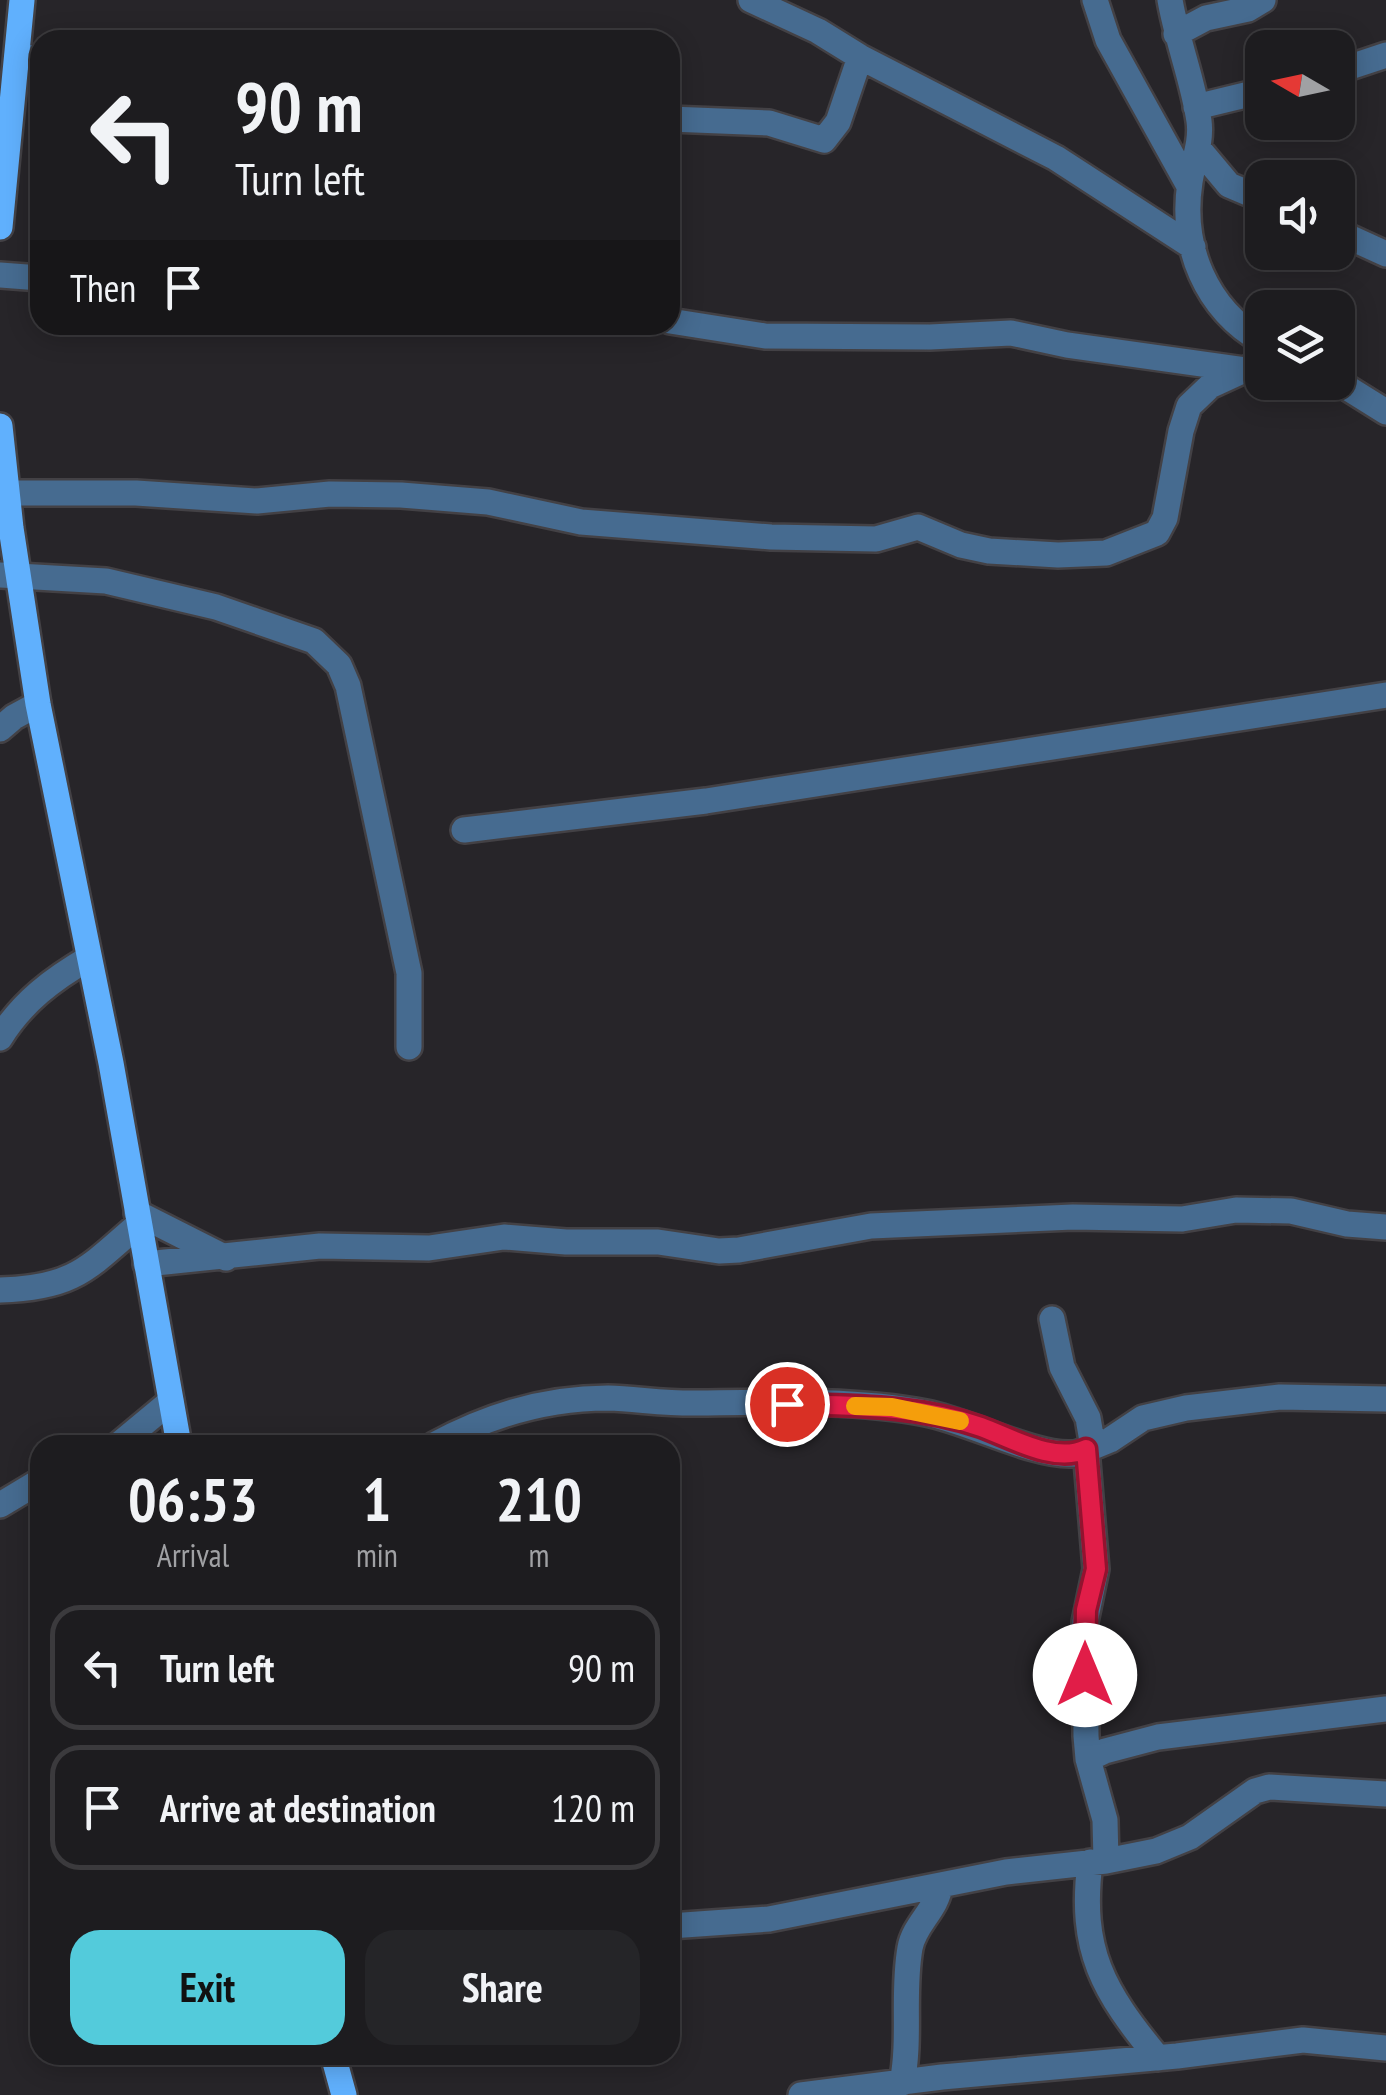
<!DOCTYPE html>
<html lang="en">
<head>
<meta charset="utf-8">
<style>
	:root { --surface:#1d1c1f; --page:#252528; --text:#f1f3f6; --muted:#a0a1a4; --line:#3b3a3d; --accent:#53cbdb }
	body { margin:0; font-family:"PT Sans Narrow",sans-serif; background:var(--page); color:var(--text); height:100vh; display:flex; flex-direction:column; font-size:38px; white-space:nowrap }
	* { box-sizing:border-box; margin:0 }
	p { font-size:32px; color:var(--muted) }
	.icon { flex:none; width:55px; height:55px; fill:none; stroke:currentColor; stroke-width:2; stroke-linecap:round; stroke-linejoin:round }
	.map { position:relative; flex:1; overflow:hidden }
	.side { position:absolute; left:30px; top:1435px; width:650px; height:630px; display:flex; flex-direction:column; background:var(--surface); border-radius:30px; box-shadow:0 5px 25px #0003,0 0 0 2px var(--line) }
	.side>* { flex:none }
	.guide { position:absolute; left:30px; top:30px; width:650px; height:305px; border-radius:30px; box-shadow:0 5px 25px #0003,0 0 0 2px var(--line); background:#1d1c1f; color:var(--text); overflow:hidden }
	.needle { width:65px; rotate:279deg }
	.fabs { position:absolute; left:1245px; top:30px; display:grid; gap:20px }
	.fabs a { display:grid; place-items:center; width:110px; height:110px; border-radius:20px; background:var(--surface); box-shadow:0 5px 25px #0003,0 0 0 2px var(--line); font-size:50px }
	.pin { position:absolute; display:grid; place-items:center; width:85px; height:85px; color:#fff; margin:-42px; border:5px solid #fff; border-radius:50%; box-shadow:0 2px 10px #0007 }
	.me { position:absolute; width:110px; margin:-55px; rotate:0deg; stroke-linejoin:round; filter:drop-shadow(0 0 8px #0008) }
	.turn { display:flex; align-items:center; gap:35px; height:210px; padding:0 40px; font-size:45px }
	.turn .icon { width:130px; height:130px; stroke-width:2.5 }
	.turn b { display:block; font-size:70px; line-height:85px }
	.then { display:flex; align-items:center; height:95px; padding:0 40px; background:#0003; gap:20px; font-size:38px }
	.eta { display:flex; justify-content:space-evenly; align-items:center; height:170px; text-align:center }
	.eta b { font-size:60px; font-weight:700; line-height:70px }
	.primary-button { display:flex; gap:20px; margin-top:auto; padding:20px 40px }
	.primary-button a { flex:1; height:115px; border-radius:30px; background:var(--accent); color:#111; font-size:40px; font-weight:700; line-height:115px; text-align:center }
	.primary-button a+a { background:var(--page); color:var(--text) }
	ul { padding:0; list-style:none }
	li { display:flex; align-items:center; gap:30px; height:125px; margin:0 20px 15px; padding:0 20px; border:5px solid var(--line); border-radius:30px }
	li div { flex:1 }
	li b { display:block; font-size:38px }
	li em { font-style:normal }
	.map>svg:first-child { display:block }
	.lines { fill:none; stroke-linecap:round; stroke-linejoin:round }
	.minor-casing { stroke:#434145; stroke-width:30 }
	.major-casing { stroke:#434145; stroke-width:30 }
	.minor { stroke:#466b90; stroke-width:25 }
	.major { stroke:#60b0fd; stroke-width:25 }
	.route-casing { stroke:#92132f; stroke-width:25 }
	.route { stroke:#e11d48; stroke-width:18 }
	.slow { stroke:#f59e0b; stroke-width:18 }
</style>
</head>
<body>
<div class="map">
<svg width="1386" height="2095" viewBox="0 0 1386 2095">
	<rect width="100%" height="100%" fill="#272529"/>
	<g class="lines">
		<defs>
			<path id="minor" d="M751,0l67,31 42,26 196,101 137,89
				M1095,0l13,40 81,146
				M1170,0c7,41 23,80 29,121 3,21 -6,41 -9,61 -10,65 16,127 72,159
				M1176,34l30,-16 42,-9 15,-9
				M17,56l23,3
				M1338,71l48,-16
				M1196,107l66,-16
				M670,119l99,4 55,17 14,-18 22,-65
				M1198,148l31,37 33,14
				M1338,232l48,22
				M0,275l40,3
				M670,321l95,15 165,1 81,-4 56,12 178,25
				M1338,382l48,30
				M7,493h129l121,8 73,-7 71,1 87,7 93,20 190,15 105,2 42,-12 43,18 28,6 69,4 48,-2 51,-20 8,-15 16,-87 8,-25 21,-20 52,-24
				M0,575l106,6 110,26 98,34 25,24 9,21 61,287v74
				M0,729l14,-12 24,-13
				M464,830l242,-29 680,-106
				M0,1038c22,-36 53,-59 89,-80
				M137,1213l89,45
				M146,1264l174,-18 109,2 75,-11 62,5h92l61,9 20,-1 132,-24 202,-9 109,2 54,-9 55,1 56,13 39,3
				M0,1290c74,-2 87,-21 139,-66
				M118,1445l53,-44
				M434,1445c53,-29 112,-47 174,-47 30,1 60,6 91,5 71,-1 158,-4 227,10 42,8 108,43 146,41 7,0 14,-5 21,-7l-5,-29 -26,-51 -10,-48
				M1093,1447l17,-7 33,-22 43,-10 94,-11 106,2
				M1086,1449l10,120 -11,53 1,114 2,23 17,61 1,41
				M0,1505l40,-24
				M1088,1759l17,-8 53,-14 228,-28
				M1090,1862c-11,89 13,129 68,196
				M670,1926l99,-7 237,-47 100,-11 50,-10 34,-14 65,-46 14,-4 117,7
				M902,2083c9,-45 0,-90 8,-135 4,-24 28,-39 30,-63
				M801,2095l141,-18 235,-21 126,-16 83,8"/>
			<path id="major" d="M0,227l22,-227
				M0,426l11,102 27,176 73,359 68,382
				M333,2055l11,40"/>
		</defs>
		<use href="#minor" class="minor-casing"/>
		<use href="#major" class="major-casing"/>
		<use href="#minor" class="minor"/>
		<use href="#major" class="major"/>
	</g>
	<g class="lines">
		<defs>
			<path id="route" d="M787,1404c66,2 131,1 194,23 30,11 74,37 105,22l10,120 -10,41 -1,65"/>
		</defs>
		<use href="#route" class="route-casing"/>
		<use href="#route" class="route"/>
		<path class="slow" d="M855,1406l37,1 68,14"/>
	</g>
</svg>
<div class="fabs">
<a><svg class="needle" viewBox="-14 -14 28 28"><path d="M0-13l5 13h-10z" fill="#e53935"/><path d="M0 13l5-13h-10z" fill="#a0a1a4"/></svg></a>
<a><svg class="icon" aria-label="sound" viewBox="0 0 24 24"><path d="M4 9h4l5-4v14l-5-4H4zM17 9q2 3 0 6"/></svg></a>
<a><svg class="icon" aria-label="layers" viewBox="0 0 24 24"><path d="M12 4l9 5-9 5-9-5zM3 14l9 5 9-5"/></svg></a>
</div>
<div class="pin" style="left:787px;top:1404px;background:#d93025"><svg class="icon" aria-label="arrive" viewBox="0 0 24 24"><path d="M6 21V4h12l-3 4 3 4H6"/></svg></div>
<svg class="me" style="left:1085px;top:1675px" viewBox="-20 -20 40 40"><circle r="19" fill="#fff"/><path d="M0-13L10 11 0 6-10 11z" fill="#e11d48"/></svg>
<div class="guide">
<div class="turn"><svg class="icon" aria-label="left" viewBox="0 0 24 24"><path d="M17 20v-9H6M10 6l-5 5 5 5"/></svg><div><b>90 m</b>Turn left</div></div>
<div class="then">Then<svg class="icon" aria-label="arrive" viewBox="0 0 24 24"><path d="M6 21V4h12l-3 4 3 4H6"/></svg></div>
</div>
<section class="side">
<div class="eta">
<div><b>06:53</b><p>Arrival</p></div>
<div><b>1</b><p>min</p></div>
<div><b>210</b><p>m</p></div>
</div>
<ul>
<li><svg class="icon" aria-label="left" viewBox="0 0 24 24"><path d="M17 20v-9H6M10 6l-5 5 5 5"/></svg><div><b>Turn left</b></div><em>90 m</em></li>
<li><svg class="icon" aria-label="arrive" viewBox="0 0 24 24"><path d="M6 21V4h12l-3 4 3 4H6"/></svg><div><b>Arrive at destination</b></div><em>120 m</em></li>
</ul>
<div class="primary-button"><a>Exit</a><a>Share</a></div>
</section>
</div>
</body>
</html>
